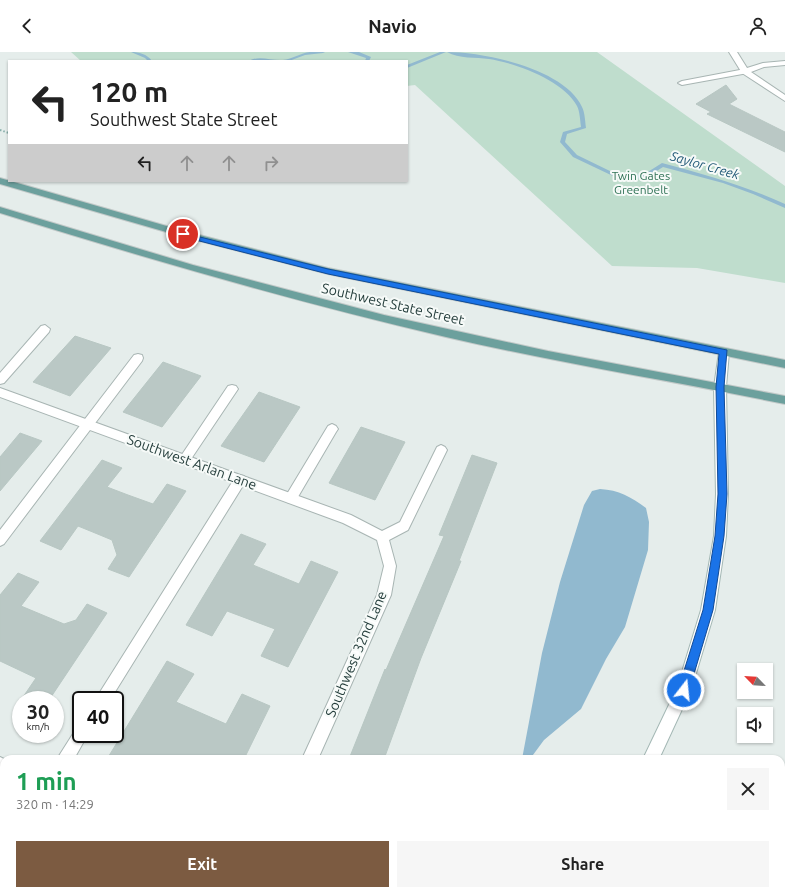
<!DOCTYPE html>
<html lang="en">
<head>
<meta charset="utf-8">
<style>
	:root { --surface:#fff; --page:#f6f6f6; --text:#222; --muted:#767676; --accent:#7c5b41 }
	body { margin:0; font-family:Ubuntu,sans-serif; background:var(--page); color:var(--text); height:100vh; display:flex; flex-direction:column; font-size:15px; white-space:nowrap }
	* { box-sizing:border-box; margin:0 }
	p { font-size:13px; color:var(--muted) }
	.icon { flex:none; width:22px; height:22px; fill:none; stroke:currentColor; stroke-width:2; stroke-linecap:round; stroke-linejoin:round }
	.map { position:relative; flex:1; overflow:hidden }
	.side { position:absolute; left:0px; top:703px; width:785px; height:140px; display:flex; flex-direction:column; background:var(--surface); border-radius:12px 12px 0 0; box-shadow:0 1px 3px #0004 }
	.side>* { flex:none }
	.guide { position:absolute; left:8px; top:8px; width:400px; height:122px; border-radius:0px; box-shadow:0 1px 3px #0004; background:#fff; color:var(--text); overflow:hidden }
	.needle { width:26px; rotate:295deg }
	.fabs { position:absolute; left:737px; top:611px; display:grid; gap:8px }
	.fabs a { display:grid; place-items:center; width:36px; height:36px; border-radius:0px; background:var(--surface); box-shadow:0 1px 3px #0004; font-size:20px }
	.speed { position:absolute; left:12px; top:639px; display:flex; gap:8px; font-size:20px; font-weight:700; text-align:center }
	.speed>* { display:grid; place-content:center; width:52px; height:52px; border-radius:50%; background:var(--surface); box-shadow:0 1px 3px #0004; line-height:1 }
	.speed small { font-size:10px; font-weight:400 }
	.speed .limit { border:2px solid #111; border-radius:6px; background:#fff; color:#111 }
	.pin { position:absolute; display:grid; place-items:center; width:34px; height:34px; color:#fff; margin:-17px; border:2px solid #fff; border-radius:50%; box-shadow:0 1px 4px #0007 }
	.me { position:absolute; width:44px; margin:-22px; rotate:16deg; stroke-linejoin:round; filter:drop-shadow(0 0 3px #0008) }
	.turn { display:flex; align-items:center; gap:14px; height:84px; padding:0 16px; font-size:18px }
	.turn .icon { width:52px; height:52px; stroke-width:2.5 }
	.turn b { display:block; font-size:28px; line-height:34px }
	.lanes { display:flex; align-items:center; height:38px; padding:0 16px; background:#0003; justify-content:center; gap:20px; direction:ltr }
	.lanes .off { opacity:.35 }
	.round { display:grid; place-items:center; flex:none; width:42px; height:42px; border-radius:0px; background:var(--page) }
	.headline { display:flex; align-items:center; justify-content:space-between; height:68px; padding:0 16px }
	h1 { font-size:24px; font-weight:600; line-height:30px; color:#1e9e55 }
	.action { display:flex; gap:8px; margin-top:auto; padding:8px 16px }
	.action a { flex:1; height:46px; border-radius:0px; background:var(--accent); color:#fff; font-size:16px; font-weight:600; line-height:46px; text-align:center }
	.action a+a { background:var(--page); color:var(--text) }
	header { display:flex; justify-content:space-between; align-items:center; height:52px; padding:0 16px; background:var(--surface); font-size:18px; font-weight:600 }
	.map>svg:first-child { display:block }
	.green { fill:#bfddcd }
	.water { fill:#91b9cf }
	.lines { fill:none; stroke-linecap:round; stroke-linejoin:round }
	.stream { fill:#91b9cf; fill-rule:evenodd }
	.building { fill:#bac8c5; stroke:#b8c7c3 }
	.lane-casing { stroke:#a8b5b3; stroke-width:2 }
	.street-casing { stroke:#a8b5b3; stroke-width:2 }
	.secondary-casing { stroke:#a4b8b5; stroke-width:2 }
	.primary-casing { stroke:#c2c9c8; stroke-width:2 }
	.path { stroke:#87afaa; stroke-width:2; stroke-dasharray:1.5 2; stroke-linecap:butt }
	.lane { fill:#fff; fill-rule:evenodd }
	.street { fill:#fff; fill-rule:evenodd }
	.secondary { fill:#fff; fill-rule:evenodd }
	.primary { fill:#6ca09d; fill-rule:evenodd }
	.route { fill:#1a73e8; stroke:#114b97 }
	.labels { text-anchor:middle; stroke-width:4; stroke-linejoin:round; paint-order:stroke }
	.far-park-label { font-size:12px; fill:#317357; stroke:#f6faf8 }
	.far-water-label { font-size:13px; font-style:italic; fill:#225977; stroke:#f6faf8 }
	.street-label { font-size:14px; fill:#253e3c; stroke:#f6faf8 }
</style>
</head>
<body>
<header><svg class="icon" aria-label="back" viewBox="0 0 24 24"><path d="M15 5l-7 7 7 7"/></svg>Navio<svg class="icon" aria-label="person" viewBox="0 0 24 24"><circle cx="12" cy="8" r="4"/><path d="M4 21q1-7 8-7t8 7"/></svg></header>
<div class="map">
<svg width="785" height="843" viewBox="0 0 785 843">
	<rect width="100%" height="100%" fill="#e5edeb"/>
	<path class="green" d="M71,0h526l188,134v97l-88,-15 -85,-2 -197,-181 -8,1v-25h-326z"/>
	<path class="water" d="M600,437c19,1 31,8 46,19l3,14 -1,28 -23,77 -19,32 -25,50 -37,31 -14,19h-8l20,-106 18,-71 24,-77 8,-14z"/>
	<g class="lines">
		<path class="stream" d="M131,0c8,0 16,2 21,9h-4l-3,-3z
			M310,0h15l-2,1 -18,2 -16,6h-40c10,-6 22,0 34,-1 9,-1 18,-7 27,-8z
			M348,0h11l12,5 -2,4h-4l1,-3z
			M440,0h6l-39,16v-3z
			M447,0c37,0 118,17 135,55 3,6 3,14 4,21l-19,6 -2,8 12,13 37,18 29,2 19,-12c42,11 83,23 123,41v4l-32,-14 -30,-11 -60,-16 -19,12 -31,-3 -40,-19 -13,-15 3,-10 18,-5c-1,-7 -1,-15 -4,-21 -13,-25 -61,-43 -88,-47 -13,-2 -30,0 -42,-7z"/>
	</g>
	<path class="building" d="M726,33l11,14 -8,5 56,28v20l-78,-38 4,-2 -15,-8z
		M75,284l36,12 -41,48 -37,-14z
		M163,310l38,14 -39,51 -39,-15z
		M259,340l41,15 -36,55 -43,-16z
		M361,375l44,15 -30,58 -46,-17z
		M20,381l22,8 -42,50v-34z
		M472,403l25,8 -38,98h2l-40,97 -37,101h-35l36,-90 1,1 58,-134 -5,-1z
		M102,408l20,8 -15,19 21,8 25,9 14,-20 19,7 -57,86 -21,-8 9,-14 -5,-15 -12,-5 -22,-9 -17,24 -21,-9z
		M241,482l25,10 -13,21 46,19 12,-23 27,11 -50,95 -27,-11 14,-27 -48,-18 -15,25 -26,-11z
		M18,521l21,9 -18,24 43,18 12,-4 11,-16 20,9 -58,87h-28l15,-22 -36,-17v-66z
		M167,609l27,13 -18,28 50,22 16,-30 28,12 -26,53h-137z"/>
	<g class="lines">
		<defs>
			<path id="lane" d="M745,17l4,2 -1,2 -66,12 -4,-2 4,-2z
				M45,273l5,4 -1,3 -45,51 -4,1v-11l41,-47z
				M138,302l4,1 1,3 -1,3 -138,183 -4,2v-16l134,-175z
				M232,333l4,1 2,3 -2,3 -47,70 -4,2 -4,-2 -2,-3 2,-3 47,-70z
				M332,372l4,2 2,3 -2,3 -41,70 -4,1 -4,-1 -2,-4 2,-4 41,-68z
				M240,423l4,1 2,4 -2,4 -134,216h-15l141,-224z
				M81,675v7h7l-14,25h-17l19,-30z
				M4,761v17l-4,2v-17z"/>
			<path id="street" d="M729,0h8l10,16 16,-5 22,-2v4l-21,2 -13,5 34,23v6l-43,-28z
				M0,336l351,127 31,16 18,-9 37,-75 4,-2 4,2 2,3 -39,80 -19,10 7,26 -5,29 -73,164h-16l75,-164 7,-29 -7,-26 -34,-17 -343,-126z
				M0,705l4,2v17l-4,-2z
				M52,839h16l1,4h-16z
				M228,839h19l-1,4h-19z"/>
			<path id="secondary" d="M724,296l5,4 -3,35 2,107 -2,42 -11,74 -24,80 -32,69h-16l34,-71 24,-78 13,-74 2,-42 -2,-107 5,-35z
				M563,839h18l-1,4h-18z"/>
			<path id="primary" d="M0,126l184,53 144,37 457,92v8l-457,-94 -148,-38 -180,-52z
				M0,155l193,58 191,50 164,36 237,45v8c-113,-23 -227,-41 -339,-67 -150,-35 -298,-78 -446,-124z"/>
		</defs>
		<use href="#lane" class="lane-casing"/>
		<use href="#street" class="street-casing"/>
		<use href="#secondary" class="secondary-casing"/>
		<use href="#primary" class="primary-casing"/>
		<path class="path" d="M0,78l9,3"/>
		<use href="#lane" class="lane"/>
		<use href="#street" class="street"/>
		<use href="#secondary" class="secondary"/>
		<use href="#primary" class="primary"/>
	</g>
	<path class="route" d="M180,180l148,37 399,81 -3,37 3,107 -3,42 -11,74 -25,84 -4,1 -4,-1 -2,-4 25,-80 12,-74 3,-42 -2,-107 3,-33 -391,-80 -148,-38z"/>
	<g class="labels">
		<g class="far-park-label">
			<text x="641" y="128">Twin Gates<tspan x="641" dy="14">Greenbelt</tspan></text>
		</g>
		<g class="far-water-label">
			<text transform="translate(705 113) rotate(16)" y="5">Saylor Creek</text>
		</g>
		<g class="street-label">
			<text transform="translate(393 252) rotate(13)" y="5">Southwest State Street</text>
			<text transform="translate(192 410) rotate(20)" y="5">Southwest Arlan Lane</text>
			<text transform="translate(356 602) rotate(-67)" y="5">Southwest 32nd Lane</text>
		</g>
	</g>
</svg>
<div class="fabs">
<a><svg class="needle" viewBox="-14 -14 28 28"><path d="M0-13l5 13h-10z" fill="#e53935"/><path d="M0 13l5-13h-10z" fill="#767676"/></svg></a>
<a><svg class="icon" aria-label="sound" viewBox="0 0 24 24"><path d="M4 9h4l5-4v14l-5-4H4zM17 9q2 3 0 6"/></svg></a>
</div>
<div class="speed"><div>30<small>km/h</small></div><div class="limit">40</div></div>
<div class="pin" style="left:183px;top:182px;background:#d93025"><svg class="icon" aria-label="arrive" viewBox="0 0 24 24"><path d="M6 21V4h12l-3 4 3 4H6"/></svg></div>
<svg class="me" style="left:684px;top:638px" viewBox="-20 -20 40 40"><circle r="17" fill="#1a73e8" stroke="#fff" stroke-width="3"/><path d="M0-11L8 9 0 5-8 9z" fill="#fff"/></svg>
<div class="guide">
<div class="turn"><svg class="icon" aria-label="left" viewBox="0 0 24 24"><path d="M17 20v-9H6M10 6l-5 5 5 5"/></svg><div><b>120 m</b>Southwest State Street</div></div>
<div class="lanes"><svg class="icon" aria-label="left" viewBox="0 0 24 24"><path d="M17 20v-9H6M10 6l-5 5 5 5"/></svg><svg class="icon off" aria-label="ahead" viewBox="0 0 24 24"><path d="M12 20V5M6 11l6-6 6 6"/></svg><svg class="icon off" aria-label="ahead" viewBox="0 0 24 24"><path d="M12 20V5M6 11l6-6 6 6"/></svg><svg class="icon off" aria-label="right" viewBox="0 0 24 24"><path d="M7 20v-9h11M14 6l5 5-5 5"/></svg></div>
</div>
<section class="side">
<div class="headline"><div><h1>1 min</h1><p>320 m · 14:29</p></div><a class="round"><svg class="icon" aria-label="close" viewBox="0 0 24 24"><path d="M6 6l12 12M18 6L6 18"/></svg></a></div>
<div class="action"><a>Exit</a><a>Share</a></div>
</section>
</div>
</body>
</html>
